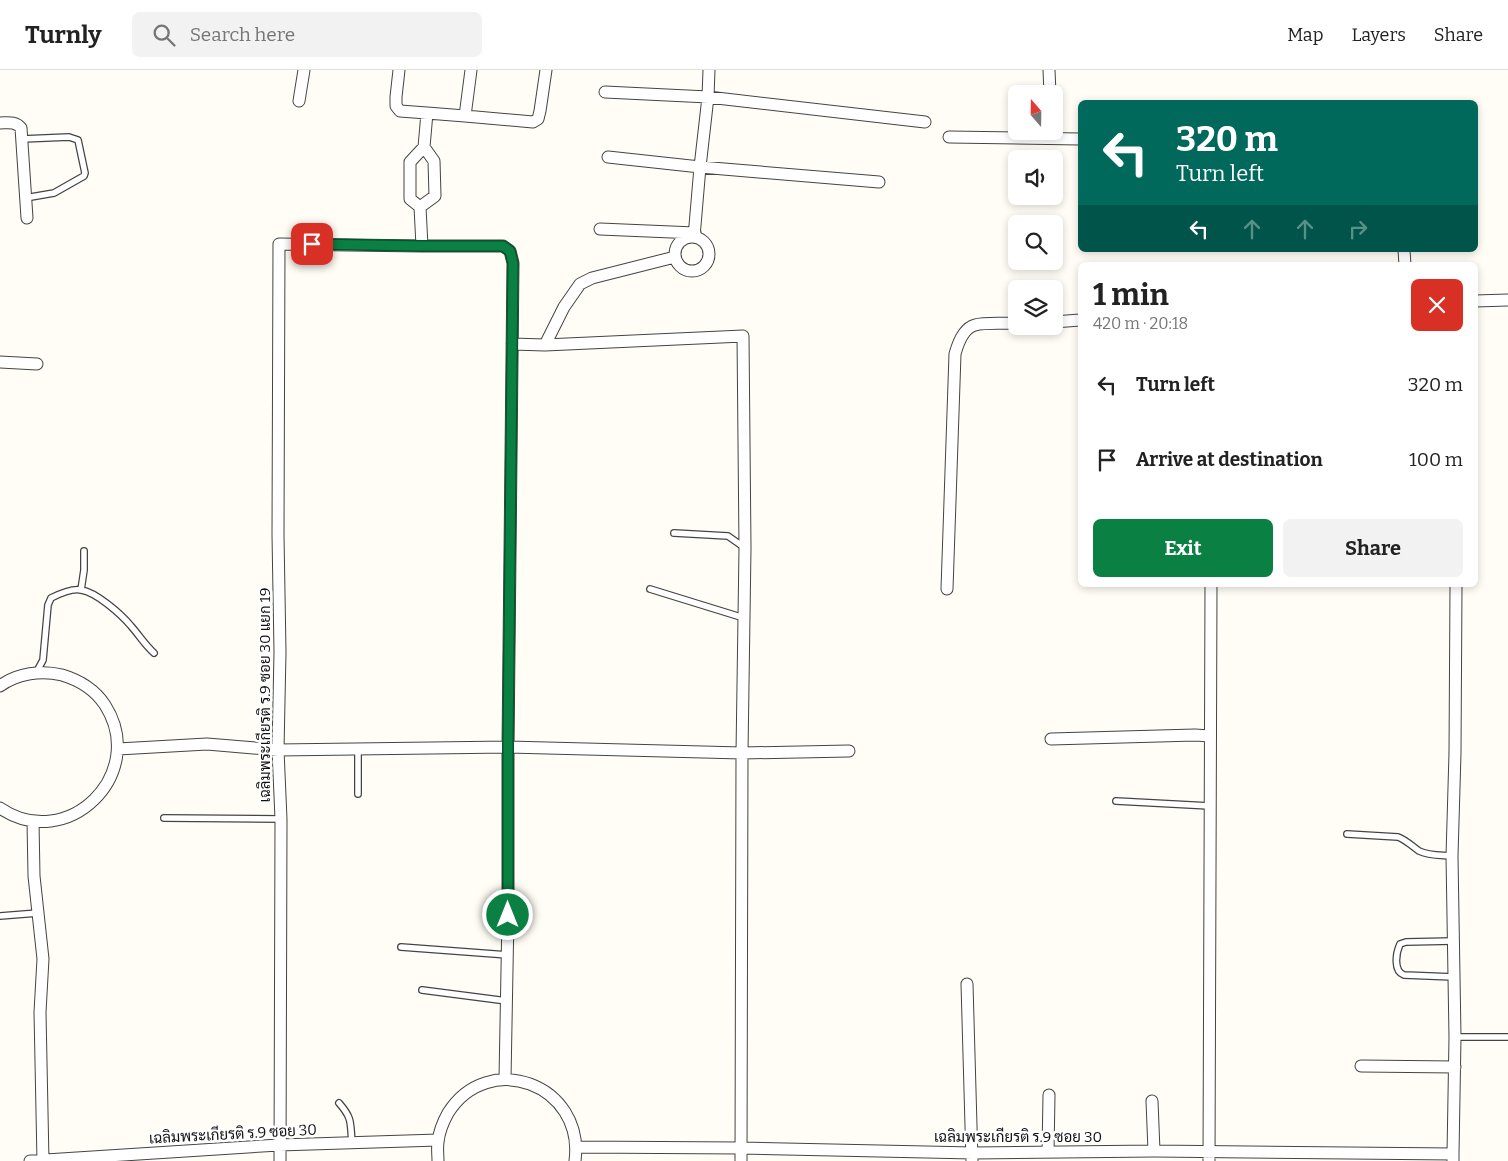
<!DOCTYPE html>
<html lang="en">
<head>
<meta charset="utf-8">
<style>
	:root { --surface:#fff; --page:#f2f2f2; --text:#222; --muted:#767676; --line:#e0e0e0; --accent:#0b8043 }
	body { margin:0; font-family:Bitter,Sarabun,serif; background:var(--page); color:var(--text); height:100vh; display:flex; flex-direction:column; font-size:19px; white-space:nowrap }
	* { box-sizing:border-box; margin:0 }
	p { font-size:16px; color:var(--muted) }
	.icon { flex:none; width:28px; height:28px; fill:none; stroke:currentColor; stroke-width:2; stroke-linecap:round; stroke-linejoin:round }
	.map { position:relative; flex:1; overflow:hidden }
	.side { position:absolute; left:1078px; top:192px; width:400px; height:325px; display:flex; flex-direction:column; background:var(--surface); border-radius:8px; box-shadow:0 2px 8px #0003 }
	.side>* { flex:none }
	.banner { position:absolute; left:1078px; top:30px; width:400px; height:152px; border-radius:8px; box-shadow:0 2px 8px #0003; background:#00695c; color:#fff; overflow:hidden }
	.needle { width:32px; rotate:340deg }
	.fabs { position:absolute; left:1008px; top:15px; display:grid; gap:10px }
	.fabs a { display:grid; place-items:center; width:55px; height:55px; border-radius:8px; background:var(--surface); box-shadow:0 2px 8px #0003; font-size:25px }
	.pin { position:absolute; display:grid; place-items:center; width:42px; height:42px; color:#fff; margin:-21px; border-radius:10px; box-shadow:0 2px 8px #0006 }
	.me { position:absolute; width:55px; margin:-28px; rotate:0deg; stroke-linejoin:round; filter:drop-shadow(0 0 4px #0008) }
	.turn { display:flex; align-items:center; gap:18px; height:105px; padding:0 15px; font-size:22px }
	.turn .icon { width:65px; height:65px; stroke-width:2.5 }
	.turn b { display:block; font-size:35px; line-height:42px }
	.lanes { display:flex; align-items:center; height:48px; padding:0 15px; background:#0003; justify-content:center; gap:25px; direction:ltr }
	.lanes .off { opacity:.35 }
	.round { display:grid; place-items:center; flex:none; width:52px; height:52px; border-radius:8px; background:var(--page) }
	.summary { display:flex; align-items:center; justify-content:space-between; height:85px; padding:0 15px }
	h1 { font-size:30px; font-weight:700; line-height:38px }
	.action { display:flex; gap:10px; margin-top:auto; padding:10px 15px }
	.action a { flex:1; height:58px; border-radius:8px; background:var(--accent); color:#fff; font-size:20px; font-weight:700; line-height:58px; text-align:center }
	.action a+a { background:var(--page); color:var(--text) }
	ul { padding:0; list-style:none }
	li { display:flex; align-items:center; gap:15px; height:75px; padding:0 15px }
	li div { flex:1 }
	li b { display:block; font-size:19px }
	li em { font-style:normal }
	header { display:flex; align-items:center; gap:30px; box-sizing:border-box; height:70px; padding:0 25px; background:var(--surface); border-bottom:1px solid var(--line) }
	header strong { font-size:24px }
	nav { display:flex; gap:28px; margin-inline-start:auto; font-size:18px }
	.search { width:350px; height:45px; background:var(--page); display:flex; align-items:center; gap:12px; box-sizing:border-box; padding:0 18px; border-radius:8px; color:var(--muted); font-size:19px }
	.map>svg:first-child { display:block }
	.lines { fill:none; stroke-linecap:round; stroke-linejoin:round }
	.service-casing { stroke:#444; stroke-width:8 }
	.minor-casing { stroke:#444; stroke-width:13 }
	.service { stroke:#fff; stroke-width:5.5 }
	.minor { stroke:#fff; stroke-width:11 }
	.route-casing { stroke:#07532c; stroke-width:12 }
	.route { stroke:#0b8043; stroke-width:9 }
	.labels { text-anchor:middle; stroke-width:5; stroke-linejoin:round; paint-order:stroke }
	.street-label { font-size:15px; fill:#111; stroke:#fff }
</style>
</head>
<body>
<header>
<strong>Turnly</strong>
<div class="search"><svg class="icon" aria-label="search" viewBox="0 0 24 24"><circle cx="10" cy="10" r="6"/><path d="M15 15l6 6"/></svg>Search here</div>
<nav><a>Map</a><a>Layers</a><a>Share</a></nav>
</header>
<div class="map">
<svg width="1508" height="1091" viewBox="0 0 1508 1091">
	<rect width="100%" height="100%" fill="#fffdf5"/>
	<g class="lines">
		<defs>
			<path id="service" d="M22,69l47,-2 9,3 7,33 -1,3 -30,17 -29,5
				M674,463l54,3 17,12
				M650,519l94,29
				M81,520l3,-20v-19
				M36,603l7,-13 5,-55 3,-7c8,-4 21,-10 30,-8 15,2 40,24 50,36 8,9 14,19 23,27
				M358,679v45
				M1116,731l94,5
				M164,748l117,1
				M1347,764l51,3c8,3 14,9 21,14 10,5 22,4 33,5
				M0,846l38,-3
				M401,877l107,8
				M1454,907l-50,-2c-11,-4 -8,-22 -4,-31l6,-2 48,-1
				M422,920l85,11
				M1455,967h53
				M339,1033c14,16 11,20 13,40"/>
			<path id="minor" d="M399,0l-3,27v9l4,5 27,2 -3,34 -14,15v37l10,8 2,39
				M1049,0l1,24
				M605,22l103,5 217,25
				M299,31l5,-31
				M427,43l38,3 6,-46
				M465,46l68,6 5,-3 2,-8 6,-41
				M0,53c8,0 15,-2 21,5l6,90
				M949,67l131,2
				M608,87l92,10 179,15
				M420,137l15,-11 -1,-35 -10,-14
				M600,159l95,4
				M694,167l6,-70 8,-70 1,-27
				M675 184a17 17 0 1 1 34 0a17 17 0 1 1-34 0Z
				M1404,180l1,15
				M1475,231l33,-1
				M1054,252l26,-2
				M512,274l33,1 198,-9 2,212 -3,205 -1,408
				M545,275l19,-38 16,-23 12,-6 83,-21
				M0,292l37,2
				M947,519l8,-235c3,-11 9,-26 20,-29 10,-3 30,-1 41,-2
				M0,616c17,-13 42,-16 62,-11 17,5 33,15 43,30 44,69 -38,149 -105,103
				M1051,669l144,-4 15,1
				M118,679l89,-5 71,6 230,-3 234,6 107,-2
				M33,751l1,55 9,83 -3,53 3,149
				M967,914l5,177
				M1361,996l94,1
				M1152,1031l2,50
				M577,1077l165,1 231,5 181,-2 299,3v7
				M1048,1082l1,-57
				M1453,1084l2,-117 -3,-181 3,-103 1,-168
				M30,1091l249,-16 159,-5
				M280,1091l1,-342 -3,-69 2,-98 -2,-117 1,-291 143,2h81l7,5 3,12 -5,484v168l-3,164
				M438,1091c0,-6 -1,-13 0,-19 1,-10 5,-20 10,-29 40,-64 137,-29 127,48
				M1209,1091l2,-576"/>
		</defs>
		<use href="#service" class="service-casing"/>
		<use href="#minor" class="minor-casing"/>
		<use href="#service" class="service"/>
		<use href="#minor" class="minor"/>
	</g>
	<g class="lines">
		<defs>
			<path id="route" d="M312,174l110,2h81l7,5 3,12 -5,483v169"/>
		</defs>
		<use href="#route" class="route-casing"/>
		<use href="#route" class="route"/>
	</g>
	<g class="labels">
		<g class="street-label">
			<text transform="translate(265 625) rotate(-90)" y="5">เฉลิมพระเกียรติ ร.9 ซอย 30 แยก 19</text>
			<text transform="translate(233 1064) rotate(-3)" y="5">เฉลิมพระเกียรติ ร.9 ซอย 30</text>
			<text x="1018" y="1072">เฉลิมพระเกียรติ ร.9 ซอย 30</text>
		</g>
	</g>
</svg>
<div class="fabs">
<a><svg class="needle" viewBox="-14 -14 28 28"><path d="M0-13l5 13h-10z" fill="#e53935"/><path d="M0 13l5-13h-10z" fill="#767676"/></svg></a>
<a><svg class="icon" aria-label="sound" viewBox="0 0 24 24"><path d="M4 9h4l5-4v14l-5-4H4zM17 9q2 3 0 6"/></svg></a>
<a><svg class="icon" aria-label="search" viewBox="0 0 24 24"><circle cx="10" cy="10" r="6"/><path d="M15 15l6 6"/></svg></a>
<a><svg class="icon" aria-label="layers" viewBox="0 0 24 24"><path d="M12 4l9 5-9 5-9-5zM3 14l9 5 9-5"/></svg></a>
</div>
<div class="pin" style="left:312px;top:174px;background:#d93025"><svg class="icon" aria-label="arrive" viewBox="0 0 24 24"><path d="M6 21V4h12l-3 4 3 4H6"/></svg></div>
<svg class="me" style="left:508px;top:845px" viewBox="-20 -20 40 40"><circle r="17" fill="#0b8043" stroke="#fff" stroke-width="3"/><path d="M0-11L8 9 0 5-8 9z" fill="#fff"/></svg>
<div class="banner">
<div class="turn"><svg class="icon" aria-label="left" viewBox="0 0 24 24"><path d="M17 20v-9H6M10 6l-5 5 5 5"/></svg><div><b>320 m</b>Turn left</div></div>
<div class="lanes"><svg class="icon" aria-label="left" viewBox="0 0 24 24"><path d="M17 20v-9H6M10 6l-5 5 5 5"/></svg><svg class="icon off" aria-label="ahead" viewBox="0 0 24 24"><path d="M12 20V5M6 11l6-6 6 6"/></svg><svg class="icon off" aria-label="ahead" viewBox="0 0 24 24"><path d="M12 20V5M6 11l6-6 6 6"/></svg><svg class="icon off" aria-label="right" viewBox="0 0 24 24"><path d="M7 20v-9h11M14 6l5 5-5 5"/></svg></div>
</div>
<section class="side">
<div class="summary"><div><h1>1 min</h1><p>420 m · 20:18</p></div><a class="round" style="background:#d93025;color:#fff"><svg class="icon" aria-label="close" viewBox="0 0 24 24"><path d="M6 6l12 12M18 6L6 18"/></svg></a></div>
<ul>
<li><svg class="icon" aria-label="left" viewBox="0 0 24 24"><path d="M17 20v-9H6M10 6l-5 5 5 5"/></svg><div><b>Turn left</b></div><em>320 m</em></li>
<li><svg class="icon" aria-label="arrive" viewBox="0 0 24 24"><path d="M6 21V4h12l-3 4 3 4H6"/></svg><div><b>Arrive at destination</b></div><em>100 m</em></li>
</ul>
<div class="action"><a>Exit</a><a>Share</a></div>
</section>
</div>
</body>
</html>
